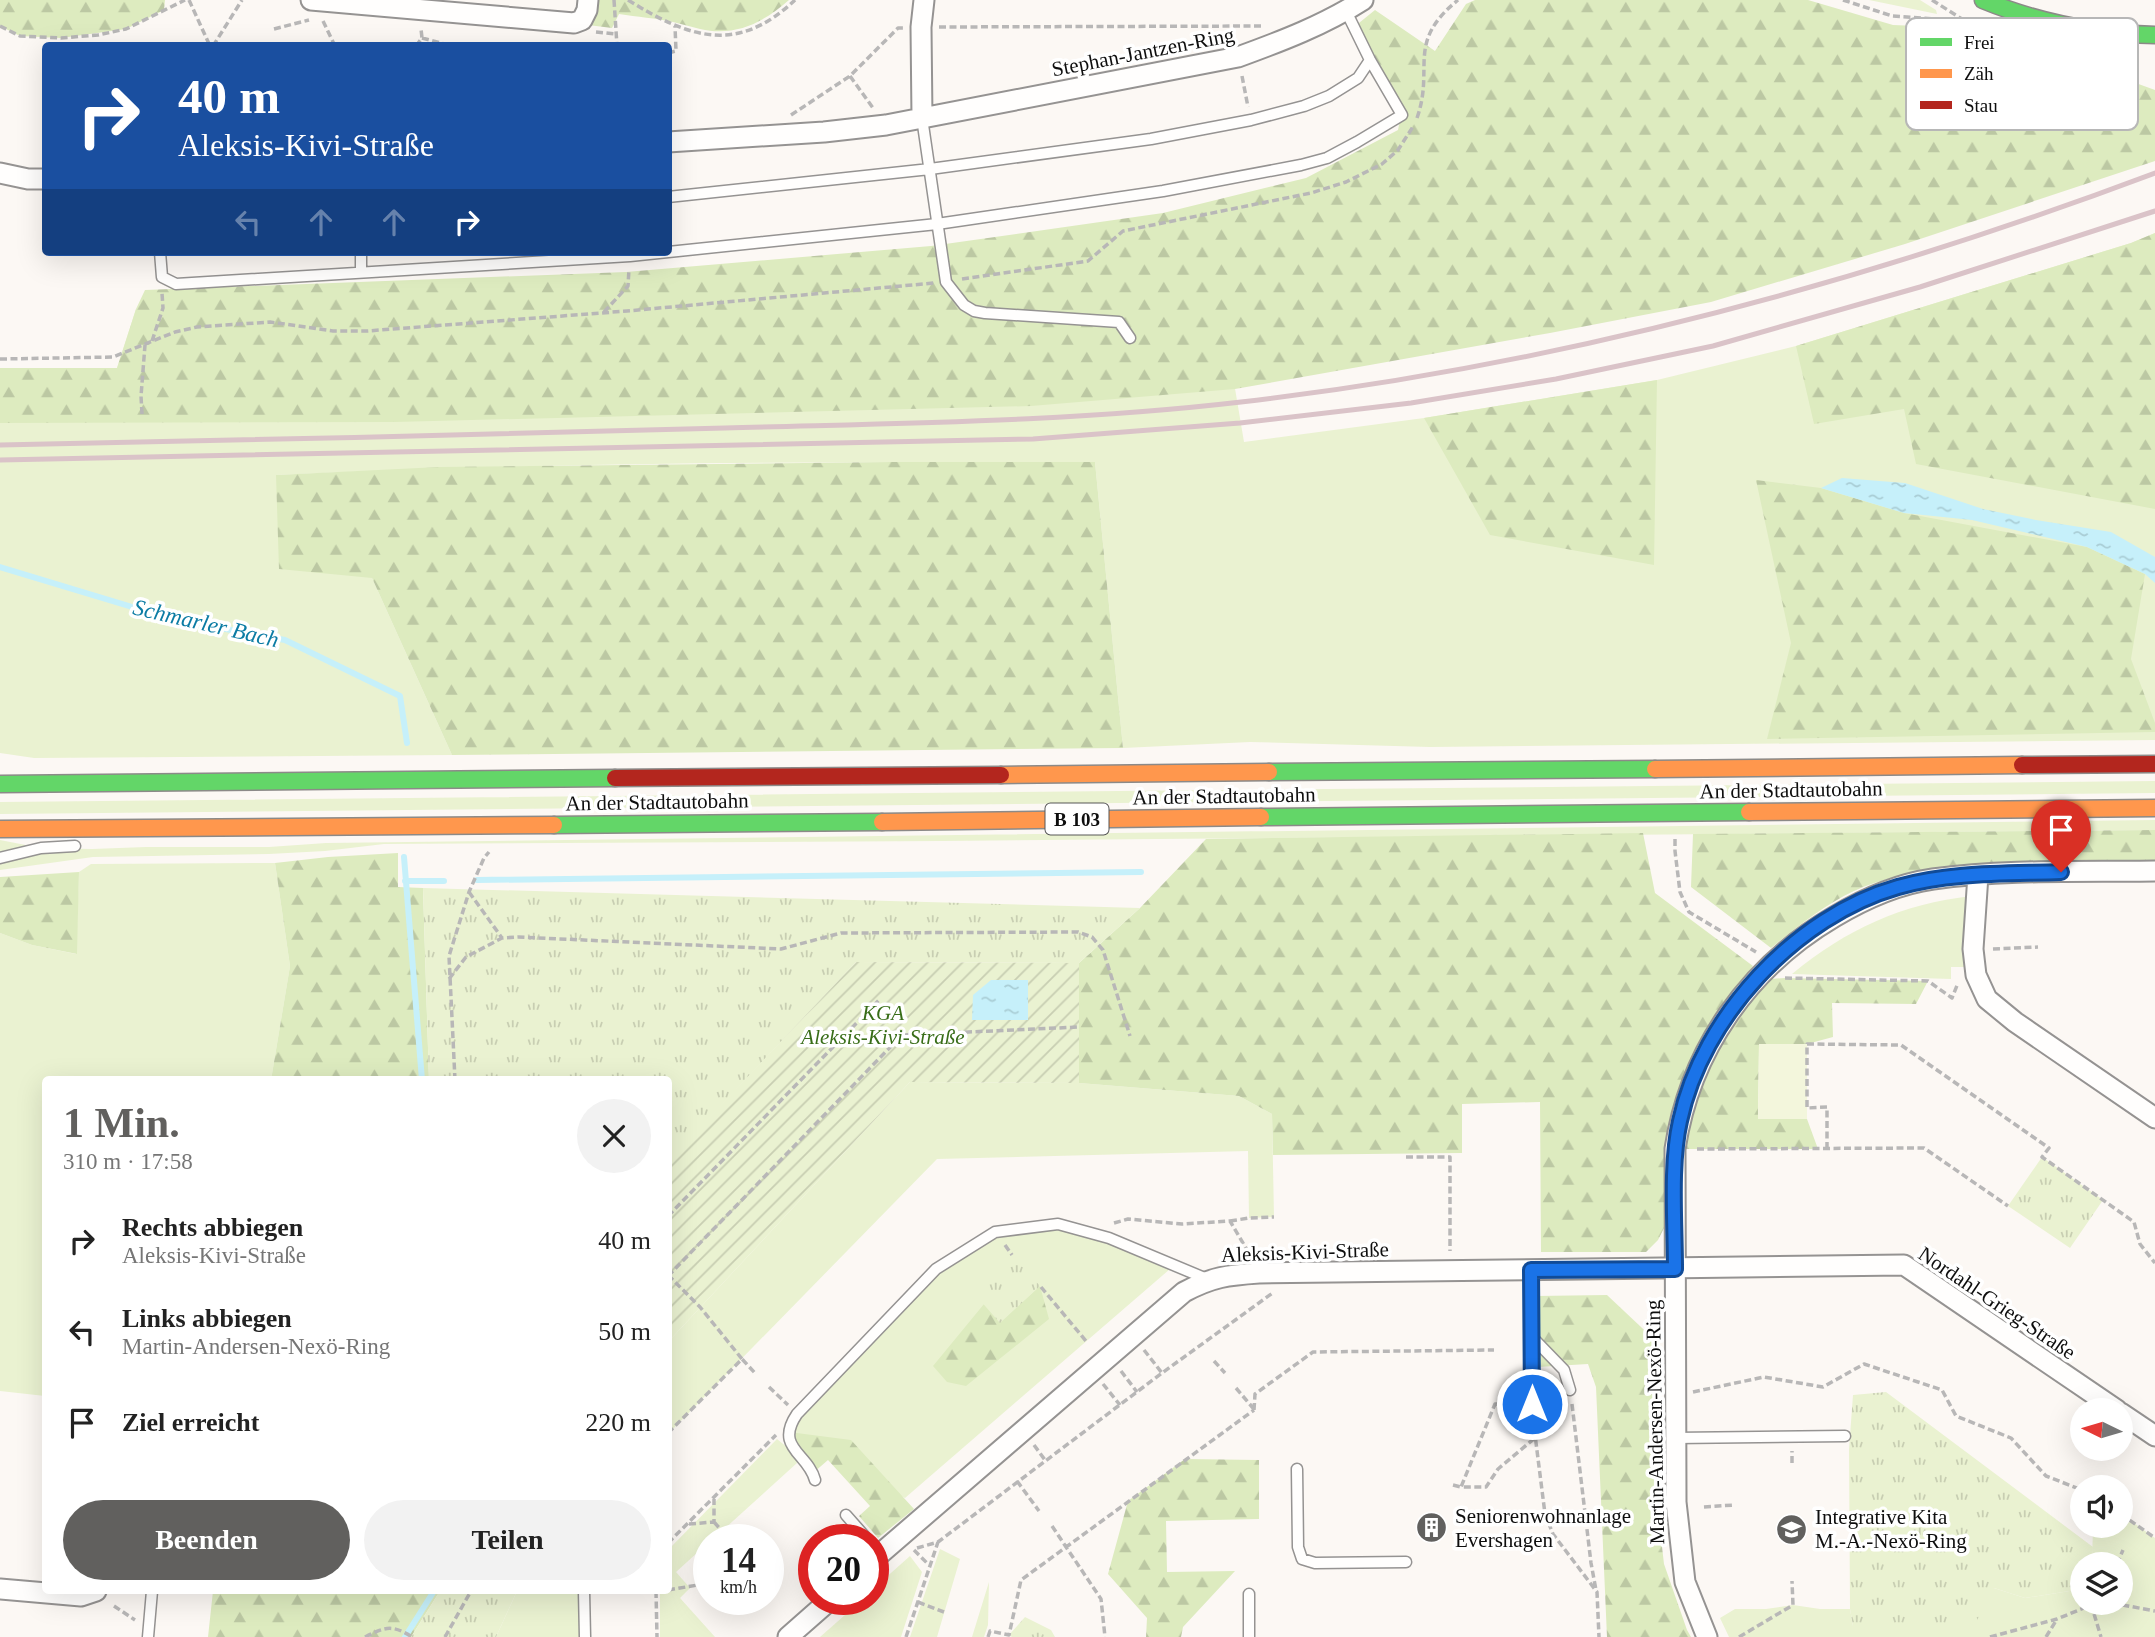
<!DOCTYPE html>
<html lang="de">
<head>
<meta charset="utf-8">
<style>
	:root { --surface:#fff; --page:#f2f2f2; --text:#222; --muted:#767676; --accent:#61605e }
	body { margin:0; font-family:"Times New Roman",serif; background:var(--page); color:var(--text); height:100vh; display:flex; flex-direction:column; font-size:26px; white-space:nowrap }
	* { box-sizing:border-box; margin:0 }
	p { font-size:23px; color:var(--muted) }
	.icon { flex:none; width:38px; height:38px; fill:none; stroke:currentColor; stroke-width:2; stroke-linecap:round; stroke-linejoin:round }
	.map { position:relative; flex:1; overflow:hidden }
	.sheet { position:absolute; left:42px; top:1076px; width:630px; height:518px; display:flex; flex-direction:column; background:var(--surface); border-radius:7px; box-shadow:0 7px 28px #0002 }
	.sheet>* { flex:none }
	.hud { position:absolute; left:42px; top:42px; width:630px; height:214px; border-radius:7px; box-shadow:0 7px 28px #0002; background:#1a4fa0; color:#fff; overflow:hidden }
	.needle { width:46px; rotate:275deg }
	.buttons { position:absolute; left:2070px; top:1398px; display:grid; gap:14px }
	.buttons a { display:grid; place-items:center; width:63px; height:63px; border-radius:50%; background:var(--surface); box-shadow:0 7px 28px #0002; font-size:35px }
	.speed { position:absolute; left:693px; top:1524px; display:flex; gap:14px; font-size:35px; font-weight:700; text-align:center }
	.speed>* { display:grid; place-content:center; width:91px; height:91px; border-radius:50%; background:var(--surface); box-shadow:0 7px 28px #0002; line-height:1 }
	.speed small { font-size:18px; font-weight:400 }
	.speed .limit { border:10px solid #d22; background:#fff; color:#111 }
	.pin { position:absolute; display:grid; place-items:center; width:60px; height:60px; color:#fff; margin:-72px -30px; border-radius:50% 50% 50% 0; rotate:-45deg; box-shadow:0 0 7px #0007 }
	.pin .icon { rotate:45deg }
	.me { position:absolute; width:77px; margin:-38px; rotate:0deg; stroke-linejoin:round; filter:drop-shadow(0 0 5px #0008) }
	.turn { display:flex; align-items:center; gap:24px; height:147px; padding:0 21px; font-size:32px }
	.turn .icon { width:91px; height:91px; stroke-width:2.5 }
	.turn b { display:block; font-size:49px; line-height:60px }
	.lanes { display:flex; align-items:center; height:66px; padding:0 21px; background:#0003; justify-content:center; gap:35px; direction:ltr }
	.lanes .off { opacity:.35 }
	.round { display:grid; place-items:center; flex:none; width:74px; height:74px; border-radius:37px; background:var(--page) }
	.summary { display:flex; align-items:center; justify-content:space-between; height:119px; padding:0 21px }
	h1 { font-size:42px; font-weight:600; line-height:52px; color:var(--accent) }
	.cta { display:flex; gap:14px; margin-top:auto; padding:14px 21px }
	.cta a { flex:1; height:80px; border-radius:42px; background:var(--accent); color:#fff; font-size:28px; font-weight:600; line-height:80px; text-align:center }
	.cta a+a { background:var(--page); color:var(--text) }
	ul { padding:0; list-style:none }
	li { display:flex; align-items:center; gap:21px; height:91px; padding:0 21px }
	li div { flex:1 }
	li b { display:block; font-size:26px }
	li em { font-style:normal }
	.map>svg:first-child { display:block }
	.grass { fill:#eaf2d1 }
	.forest { fill:url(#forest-firs) }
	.park { fill:url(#park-tufts) }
	.garden { fill:url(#garden-furrows) }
	.pitch { fill:#f3f6dc }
	.water { fill:url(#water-ripples) }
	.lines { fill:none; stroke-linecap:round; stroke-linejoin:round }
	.stream { stroke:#c6f0fa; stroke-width:6 }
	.lane-casing { stroke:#959392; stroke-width:13 }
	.street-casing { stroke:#959392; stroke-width:23 }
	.fast-casing { stroke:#8c8a88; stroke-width:19 }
	.slow-casing { stroke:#8c8a88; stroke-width:19 }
	.jam-casing { stroke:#8c8a88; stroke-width:19 }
	.path { stroke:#b8b7b7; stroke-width:3.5; stroke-dasharray:7 3.5; stroke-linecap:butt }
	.lane { stroke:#fffefd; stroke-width:10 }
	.street { stroke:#fffefd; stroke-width:19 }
	.fast { stroke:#63d668; stroke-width:16 }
	.slow { stroke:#ff974d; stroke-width:16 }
	.jam { stroke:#b3261e; stroke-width:16 }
	.rail { stroke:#dac3c8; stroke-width:5 }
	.route-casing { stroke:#114b97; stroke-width:18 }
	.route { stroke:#1a73e8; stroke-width:12 }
	.labels { text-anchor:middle; stroke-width:7; stroke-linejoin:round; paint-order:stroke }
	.shield { fill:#fff; stroke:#565656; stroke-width:2 }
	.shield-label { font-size:19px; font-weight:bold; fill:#0e0e0e }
	.street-label { font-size:21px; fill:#0e0e0e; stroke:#fff }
	.park-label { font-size:21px; font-style:italic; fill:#386d18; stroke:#fff }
	.poi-label { font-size:21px; fill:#0e0e0e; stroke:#fff; text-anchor:start }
	.water-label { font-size:23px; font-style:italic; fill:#0c7ca4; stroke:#fff }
	.key { fill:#fff; stroke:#b7b7b7; stroke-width:2 }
	.key-label { font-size:19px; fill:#0e0e0e }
</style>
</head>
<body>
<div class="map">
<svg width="2155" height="1637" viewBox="0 0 2155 1637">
	<defs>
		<pattern id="forest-firs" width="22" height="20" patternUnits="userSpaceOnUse" patternTransform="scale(1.75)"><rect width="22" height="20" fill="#ddebbf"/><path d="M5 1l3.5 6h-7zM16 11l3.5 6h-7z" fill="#bcc8a3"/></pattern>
		<pattern id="park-tufts" width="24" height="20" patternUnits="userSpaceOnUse" patternTransform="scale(1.75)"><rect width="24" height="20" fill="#eaf2d1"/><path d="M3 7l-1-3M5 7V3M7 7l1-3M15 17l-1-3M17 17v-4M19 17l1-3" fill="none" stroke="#c8ceb2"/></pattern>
		<pattern id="garden-furrows" width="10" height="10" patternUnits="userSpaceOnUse" patternTransform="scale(1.75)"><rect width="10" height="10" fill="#eaf2d1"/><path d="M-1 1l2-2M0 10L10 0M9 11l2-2" fill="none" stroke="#c8ceb2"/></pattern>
		<pattern id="water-ripples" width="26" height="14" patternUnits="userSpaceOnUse" patternTransform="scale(1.75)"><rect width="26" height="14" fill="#c6f0fa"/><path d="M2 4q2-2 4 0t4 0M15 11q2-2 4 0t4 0" fill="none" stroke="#a9cdd5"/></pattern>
	</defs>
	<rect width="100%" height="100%" fill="#fcf8f4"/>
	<path class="grass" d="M1869,0h51l16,10 1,4z
		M2155,233v507l-725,7 -180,-5 -127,6 -28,-286c-273,0 -546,0 -819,13l96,103 80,177 -418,3 -34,-5v-385h117l19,-59 1088,14 20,119 180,-24 233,-38 139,-34 335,-103z
		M2155,781v12l-2155,21v-12z
		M2155,820v10l-1213,11 -558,3 -59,7 -56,3 -176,3 -93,13v-30l41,8 51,1 54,-2h123l57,-4z
		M275,863l15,103 -19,114h-225l-1,316 -45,-5v-458l32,12 44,9 3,-82 12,-8z
		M1972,896l-5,71h-16v12l-159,-5c55,-45 109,-70 180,-78z
		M910,1082l169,1 160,13 33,18 2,103 -25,1 -1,-67 -311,8 -268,274v-92z
		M1029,1226l56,5 85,38 -265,229 -116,-66 2,-9 145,-154 59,-37z
		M777,1439l17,14 3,10 -85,77h-3v2l-33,30 14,16 -10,10 35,39h-55v-46h8l1,-42z
		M2121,1514l34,24v99h-426l-9,-19 15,-9h31l27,-4 27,4h30l3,17 141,-38 31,10 57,-9v14h39v-39h-29l1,-38h28z
		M940,1549l20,10 -23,78h-27z
		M910,1556l12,16 -21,65h-81l42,-37h11v-11z
		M989,1582l-1,43 -4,12h-12z
		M517,1591h65l-3,46h-83z"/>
	<path class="forest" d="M0,0h165l-1,10 -38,19 -65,9 -41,-2 -20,-10z
		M590,0h199c-26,23 -54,37 -89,29 -9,-2 -18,-5 -27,-7 -17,-4 -36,-5 -54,-8l-7,14 -24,-3z
		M1475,0h333l85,25 75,3 61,23 38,7 88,32v71l-250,83 -194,58 -161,31 -315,56 -204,17 -636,16 -395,1v-55h117l19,-59 9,-19 481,-18 305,-26 232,-33 143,-35 92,-48 3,-15 -47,-88 21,-17 60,41 31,-47z
		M2155,233v276l-239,-45 -12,-55 -90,15 -18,-78 335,-103z
		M1657,380l-3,185 -164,-30 -66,-117z
		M891,462h204l28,286 -671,7 -80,-177 -93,-9 -3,-94 163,-8z
		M1756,480l65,8 83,25 183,34 58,27 -14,85 24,64v9l-388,7 24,-96z
		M2155,830v32c-41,1 -82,2 -123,3 -60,1 -122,1 -178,26 -30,14 -57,36 -83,57l-80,-61 2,-53z
		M1643,833l12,60 98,73 -25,33 -20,32 -39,117 -4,78 -7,14 -12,12h-105l-1,-150 -78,2v49l-189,2 -1,-41 -33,-18 -160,-13v-120l61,-55 66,-69z
		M398,853v34l25,1 6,192h-158l19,-114 -15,-103 53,-6z
		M79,872l-2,82 -45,-9 -32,-12v-56z
		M1785,978l143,3 -12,23 -84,-1 1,34 -26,7h-48l-1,75h49l11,30h-143l5,-28 75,-141z
		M1040,1286l9,33 -83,67 -19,-4 -14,-16 51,-62 16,18z
		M1607,1295l51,48v169l6,52 23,66 4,7h-84l-11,-250 -8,-23 -50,3 -2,-71z
		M789,1432l62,8 63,69 -36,29 -19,-22 11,-10 -42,-46 -15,13z
		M1185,1459l74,1v59l-93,2 1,51 68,-1 -52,56 -2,10h-35l1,-19 -39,-44 20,-73z
		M213,1591h227l-29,46h-203z"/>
	<path class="park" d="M423,888l717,20 -61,55 -223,-1 -187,199 -1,-81h-239z
		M2042,1157l61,43 -33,48 -62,-42z
		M1012,1255l28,31 -40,37 -28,-32z
		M1886,1392l207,155 -1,17h-10v25l-57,9 -31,-10 -20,38h-121l-3,-17 -1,-160 4,-54z
		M440,1591h77l-21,46h-85z
		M1025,1617l26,13 4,7h-43l-3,-2z"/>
	<path class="garden" d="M856,962l223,1v120l-169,-1 -241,259 -1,-180z"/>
	<path class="pitch" d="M1759,1044h48v75h-49z"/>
	<path class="water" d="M1842,478l63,5 78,26 53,11 75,12 44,25v26l-10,-9 -58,-27 -115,-27 -68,-7 -83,-25z
		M991,980h37v40h-56l1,-25z"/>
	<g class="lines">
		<path class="stream" d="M0,567l172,52 113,21 115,56 7,47
			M404,857l18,223
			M477,880l664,-8
			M405,881h39
			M405,1637l29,-46"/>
		<defs>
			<path id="lane" d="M922,118l24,164 18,23 10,6 11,2 134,9 11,16
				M668,197l262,-28 221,-30 100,-19 53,-14 25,-10 29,-18 12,-18
				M160,252l2,25 14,7 454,-28 307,-32 226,-33 138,-26 26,-7 30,-16 45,-27 -32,-55 -24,-49
				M361,252v20
				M0,858l41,-10 34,-2
				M1531,1270l1,134
				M1532,1337l32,33 6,20
				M1675,1438l170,-2
				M1297,1469l1,78 4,12 13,4 91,-1
				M815,1480c-7,-27 -41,-32 -18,-66l139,-145 59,-37 63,-8 51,14 98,41
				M846,1515l22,25
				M584,1591l1,46
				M1249,1594v43
				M148,1637l4,-46"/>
			<path id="street" d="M311,0l263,23 8,-3 5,-10 1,-10
				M922,118l-1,-91 3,-27
				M668,142l156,-10 62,-7 352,-68c44,-16 86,-32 125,-57
				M0,173l28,6h18
				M1978,875l-5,74 3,26 11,24 28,23 140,96
				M2121,1413l34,23
				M873,1560l311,-268c28,-15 44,-17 75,-19l645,-8 213,145
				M0,1589l81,7 15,-5
				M788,1637l42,-37
				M1707,1637l-22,-55 -9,-80 -1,-353c15,-99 74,-182 159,-232 30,-18 64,-33 99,-38 73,-10 148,-7 222,-8"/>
			<path id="fast" d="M1983,0c56,23 112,34 172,35
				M1269,772l386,-3
				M0,784l615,-6
				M1261,817l488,-5
				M554,825l328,-3"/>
			<path id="slow" d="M1655,769l367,-4
				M1001,775l268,-3
				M1749,812l406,-4
				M882,822l379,-5
				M0,829l554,-4"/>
			<path id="jam" d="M2022,765l133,-1
				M615,778l386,-3"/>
		</defs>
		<use href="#lane" class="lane-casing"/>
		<use href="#street" class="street-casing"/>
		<use href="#fast" class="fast-casing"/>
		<use href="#slow" class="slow-casing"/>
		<use href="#jam" class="jam-casing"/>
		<path class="path" d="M189,0l21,46
			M614,0l3,46
			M628,0c61,38 109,55 167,0
			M1843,0l49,16 74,5
			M1932,0l30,19
			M323,21l12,25
			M0,26l20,10 41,2 37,-3 28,-6 59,-29
			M939,27l324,-1
			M274,29l35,-9
			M596,32l20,2
			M422,38l30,8
			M213,46l29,-46
			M416,46l6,-8 -1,-9
			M668,53l8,-2 -1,-25
			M850,76l23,32
			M1242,76l6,31
			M791,115l59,-39 48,-48h5
			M1417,118c18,-51 -12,-75 41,-118
			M962,279l126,-18 35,-30 188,-38 35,-11 36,-18 16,-14 16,-25
			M604,312l24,-26 1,-17
			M152,341l11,-33 -1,-15
			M0,359l113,-2 62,-25 22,-5 73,-5 63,9h34l260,-20 307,-28
			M142,414l-1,-18 4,-51
			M1675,839v12l5,41 9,20 67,40
			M469,892l33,46
			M1993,949l45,-2
			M1785,978l143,3 24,17 6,-15
			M449,979l17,-22 36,-19 16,-1 263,12 60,-16 237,-1 14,5 11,13 27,86
			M455,1080l-6,-124 20,-64 15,-34 5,-6
			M1697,1149l227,-1 84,58
			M1827,1149v-42l-20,1v-64l94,1 148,103 -7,9 92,65 6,22 15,19
			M1406,1157h44v94
			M668,1216l211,-216
			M1230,1221l19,-3 25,-1
			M1114,1223l14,-4 54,5 48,-3 20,34
			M1005,1245l7,10
			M668,1275l32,32 42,52
			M668,1276l234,-241 177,-8
			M1041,1287l45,54
			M1144,1350l18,23
			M1214,1361l11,12
			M1121,1371l16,21
			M1103,1384l17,21
			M769,1387l19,18
			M1236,1388l17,20
			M1693,1392l71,-15 59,10 41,-23 78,26 14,26 55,22 35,38 36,14
			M1518,1404h-23l-34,83h25l12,-18 37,-31
			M1572,1404l19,159 5,27
			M1254,1410l1,-16 58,-42 181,-2
			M1533,1419l12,95 8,20 44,58 2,45
			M668,1433l74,-74 13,14
			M1034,1445l11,15
			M1792,1463v-12
			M1017,1481l22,30
			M1453,1485l8,2
			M1704,1507l30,-2
			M2121,1514l34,24
			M714,1522l8,9
			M689,1524l25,-2v-23
			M1052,1526l49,73 4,38
			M668,1543l108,-108
			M917,1548l21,-6 224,-169 112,-81
			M914,1550l15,15
			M2117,1564l6,-14
			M668,1590l30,-5
			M656,1591l1,46
			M918,1602l26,10
			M2112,1603l43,8
			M2091,1604l10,33
			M114,1606l21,14
			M849,1608l8,-8
			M365,1637c20,-10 27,-13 47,0
			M445,1637l26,-46
			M906,1637l32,-95
			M988,1637l2,-6 19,4 12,-55 233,-170
			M1739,1637l54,-32 -1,-24
			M1990,1637l67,-18 39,-16
			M2046,1637l11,-18"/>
		<use href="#lane" class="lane"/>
		<use href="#street" class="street"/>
		<use href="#fast" class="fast"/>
		<use href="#slow" class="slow"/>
		<use href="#jam" class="jam"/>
		<path class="rail" d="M0,445c242,-5 483,-10 725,-17 172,-5 345,-6 516,-26 313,-36 619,-118 914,-229
			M0,460l1033,-21 207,-16 171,-20 145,-24 157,-33 207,-59 235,-76"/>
	</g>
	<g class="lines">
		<defs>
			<path id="route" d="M1532,1404l-1,-134 144,-1c0,-46 -5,-105 5,-148 22,-104 116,-205 218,-234 52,-15 109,-13 163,-15"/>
		</defs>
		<use href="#route" class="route-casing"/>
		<use href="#route" class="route"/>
	</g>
	<defs>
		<symbol id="building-disc" viewBox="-11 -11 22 22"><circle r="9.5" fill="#61605e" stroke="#fff"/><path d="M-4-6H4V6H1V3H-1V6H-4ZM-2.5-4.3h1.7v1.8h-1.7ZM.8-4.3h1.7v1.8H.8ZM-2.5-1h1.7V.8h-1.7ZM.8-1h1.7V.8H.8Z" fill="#fff"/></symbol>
		<symbol id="school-disc" viewBox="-11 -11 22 22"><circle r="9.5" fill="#61605e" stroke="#fff"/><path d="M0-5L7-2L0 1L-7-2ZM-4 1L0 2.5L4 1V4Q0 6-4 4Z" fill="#fff"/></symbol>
	</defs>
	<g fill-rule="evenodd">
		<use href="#building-disc" x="1414" y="1510" width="35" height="35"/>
		<use href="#school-disc" x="1774" y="1512" width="35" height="35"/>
	</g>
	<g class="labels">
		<rect class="shield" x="1045.5" y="803.5" width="63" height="31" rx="5"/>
		<g class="shield-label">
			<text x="1077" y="826">B 103</text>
		</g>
		<g class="street-label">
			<text transform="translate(1143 52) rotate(-11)" y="7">Stephan-Jantzen-Ring</text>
			<text transform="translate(1791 790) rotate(-1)" y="7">An der Stadtautobahn</text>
			<text transform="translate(1224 796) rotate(-1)" y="7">An der Stadtautobahn</text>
			<text transform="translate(657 802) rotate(-1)" y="7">An der Stadtautobahn</text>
			<text transform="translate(1305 1252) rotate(-2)" y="7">Aleksis-Kivi-Straße</text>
			<text transform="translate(1997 1303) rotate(34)" y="7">Nordahl-Grieg-Straße</text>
			<text transform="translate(1655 1422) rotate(-91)" y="7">Martin-Andersen-Nexö-Ring</text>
		</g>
		<g class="park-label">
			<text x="883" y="1020">KGA<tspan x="883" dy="24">Aleksis-Kivi-Straße</tspan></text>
		</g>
		<g class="poi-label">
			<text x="1455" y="1523">Seniorenwohnanlage<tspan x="1455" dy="24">Evershagen</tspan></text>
			<text x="1815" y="1524">Integrative Kita<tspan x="1815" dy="24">M.-A.-Nexö-Ring</tspan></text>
		</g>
		<g class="water-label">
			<text transform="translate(206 623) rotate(13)" y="8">Schmarler Bach</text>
		</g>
	</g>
	<rect x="1906" y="18" width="232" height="112" rx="10" class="key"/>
	<rect x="1920" y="38" width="32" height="8" fill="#63d668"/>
	<rect x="1920" y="69" width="32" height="9" fill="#ff974d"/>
	<rect x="1920" y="101" width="32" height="8" fill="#b3261e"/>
	<g class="key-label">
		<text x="1964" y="49">Frei</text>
		<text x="1964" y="80">Zäh</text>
		<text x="1964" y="112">Stau</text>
	</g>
</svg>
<div class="buttons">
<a><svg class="needle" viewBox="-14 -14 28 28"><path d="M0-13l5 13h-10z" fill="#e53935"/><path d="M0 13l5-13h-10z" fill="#767676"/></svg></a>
<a><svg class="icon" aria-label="sound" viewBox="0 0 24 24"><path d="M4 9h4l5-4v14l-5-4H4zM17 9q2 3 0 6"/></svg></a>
<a><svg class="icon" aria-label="layers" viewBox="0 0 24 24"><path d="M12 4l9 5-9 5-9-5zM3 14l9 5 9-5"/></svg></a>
</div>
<div class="speed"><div>14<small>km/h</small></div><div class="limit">20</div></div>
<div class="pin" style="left:2061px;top:872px;background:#d93025"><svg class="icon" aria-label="arrive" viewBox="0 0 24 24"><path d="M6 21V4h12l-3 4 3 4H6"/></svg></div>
<svg class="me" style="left:1532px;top:1404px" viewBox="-20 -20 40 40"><circle r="17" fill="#1a73e8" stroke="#fff" stroke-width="3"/><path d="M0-11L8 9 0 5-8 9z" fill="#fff"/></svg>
<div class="hud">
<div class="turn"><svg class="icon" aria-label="right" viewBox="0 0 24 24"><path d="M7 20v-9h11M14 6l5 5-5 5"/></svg><div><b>40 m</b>Aleksis-Kivi-Straße</div></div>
<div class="lanes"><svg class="icon off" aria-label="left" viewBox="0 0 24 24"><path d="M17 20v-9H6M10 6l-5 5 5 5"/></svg><svg class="icon off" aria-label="ahead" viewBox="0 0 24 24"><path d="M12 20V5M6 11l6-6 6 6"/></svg><svg class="icon off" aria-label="ahead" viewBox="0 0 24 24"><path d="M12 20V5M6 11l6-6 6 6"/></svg><svg class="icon" aria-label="right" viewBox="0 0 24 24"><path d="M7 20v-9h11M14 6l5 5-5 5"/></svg></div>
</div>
<section class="sheet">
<div class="summary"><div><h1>1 Min.</h1><p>310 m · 17:58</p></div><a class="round"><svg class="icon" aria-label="close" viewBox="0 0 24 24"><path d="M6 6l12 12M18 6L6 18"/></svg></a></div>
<ul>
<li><svg class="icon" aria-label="right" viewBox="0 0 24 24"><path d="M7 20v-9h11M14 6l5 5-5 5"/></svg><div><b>Rechts abbiegen</b><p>Aleksis-Kivi-Straße</p></div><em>40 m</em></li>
<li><svg class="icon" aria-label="left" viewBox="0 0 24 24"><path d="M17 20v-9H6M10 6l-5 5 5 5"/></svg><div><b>Links abbiegen</b><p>Martin-Andersen-Nexö-Ring</p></div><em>50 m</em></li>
<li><svg class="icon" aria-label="arrive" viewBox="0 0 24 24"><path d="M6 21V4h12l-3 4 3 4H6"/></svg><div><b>Ziel erreicht</b></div><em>220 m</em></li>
</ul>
<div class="cta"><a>Beenden</a><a>Teilen</a></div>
</section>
</div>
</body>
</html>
